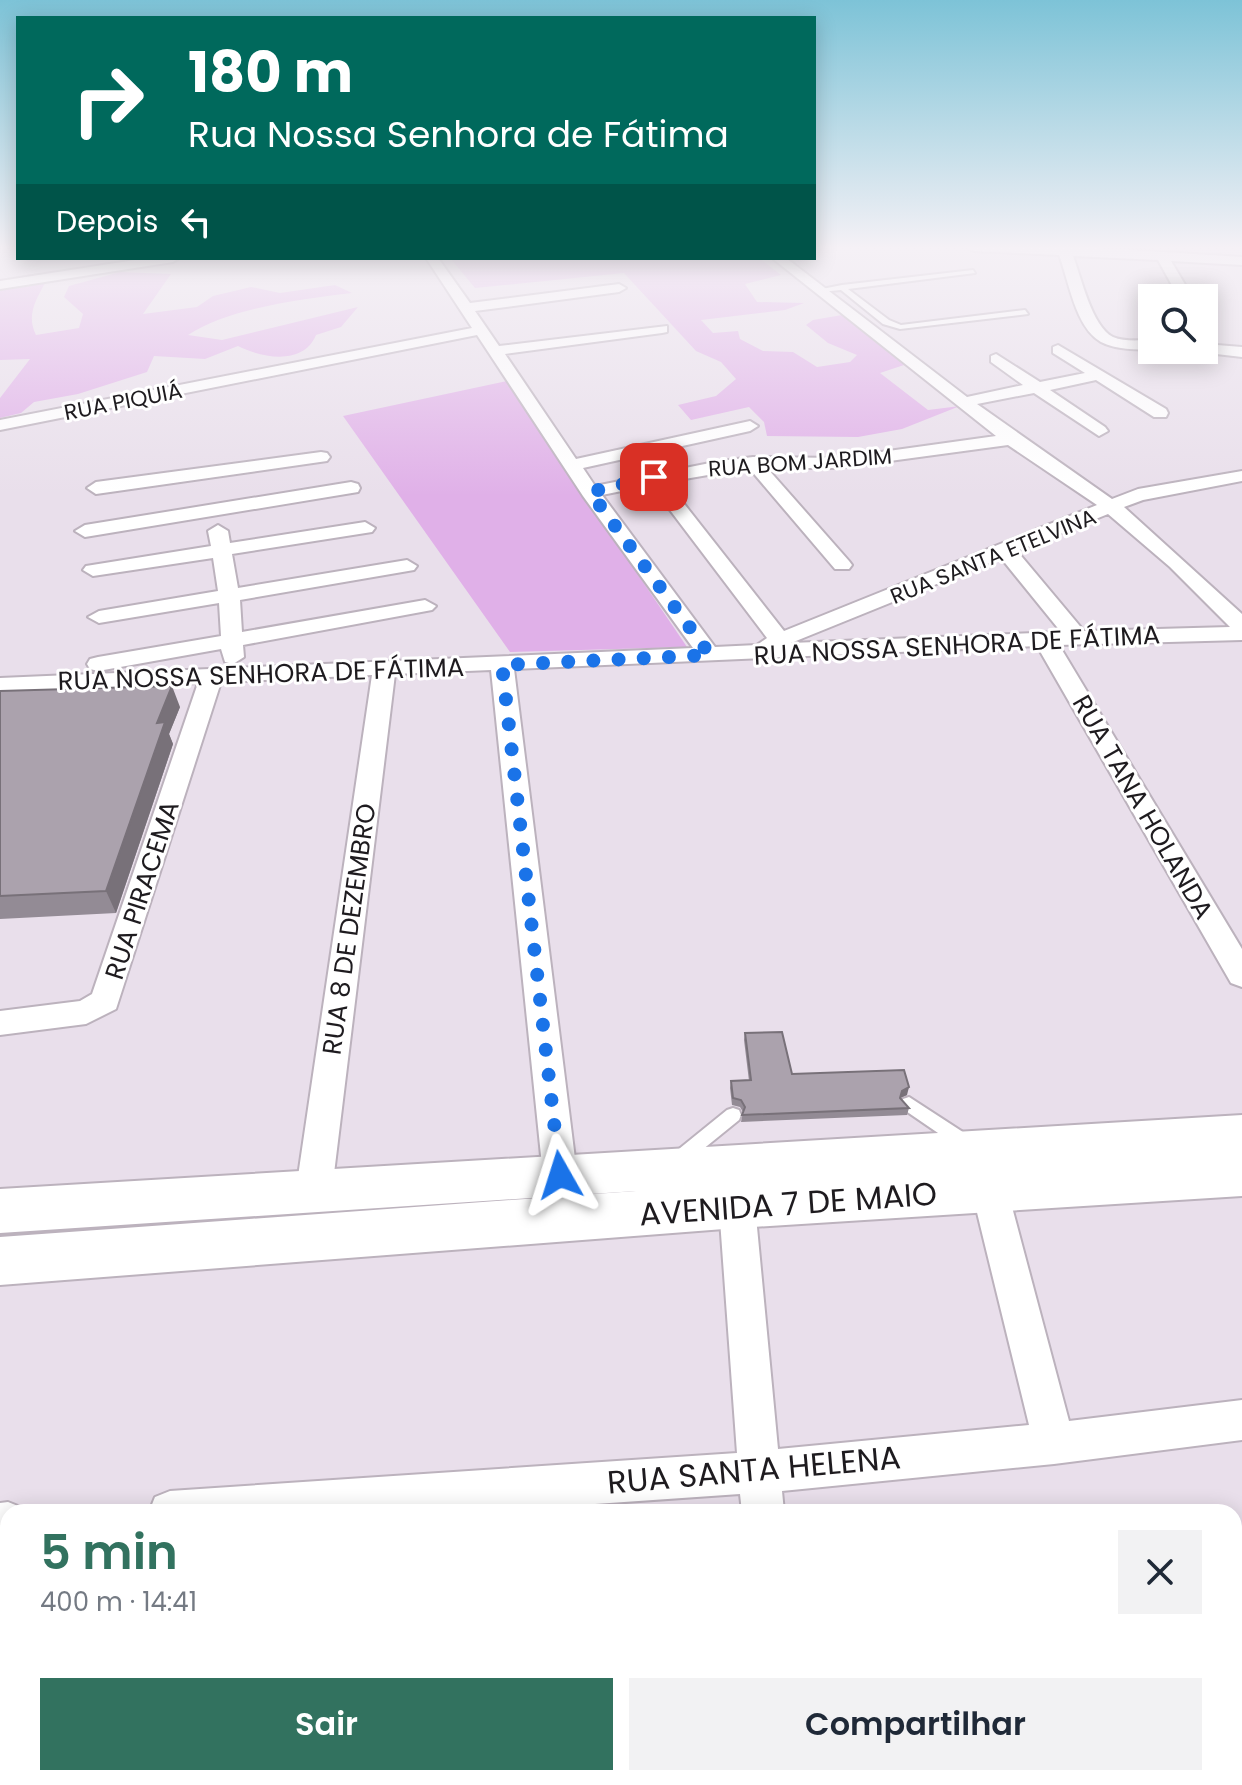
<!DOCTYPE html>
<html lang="pt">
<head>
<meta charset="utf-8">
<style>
	:root { --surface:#fff; --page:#f2f2f3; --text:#1f2937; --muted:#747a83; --accent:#32725f }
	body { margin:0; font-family:Poppins,sans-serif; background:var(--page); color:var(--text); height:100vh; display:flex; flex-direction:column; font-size:30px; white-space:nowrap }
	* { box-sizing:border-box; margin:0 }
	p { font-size:26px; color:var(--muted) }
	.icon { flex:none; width:44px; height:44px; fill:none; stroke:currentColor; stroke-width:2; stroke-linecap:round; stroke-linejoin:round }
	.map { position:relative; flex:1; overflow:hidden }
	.drawer { position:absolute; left:0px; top:1504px; width:1242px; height:282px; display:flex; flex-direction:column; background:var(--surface); border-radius:24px 24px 0 0; box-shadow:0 4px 20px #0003 }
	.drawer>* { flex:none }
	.banner { position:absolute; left:16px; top:16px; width:800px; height:244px; border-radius:0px; box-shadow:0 4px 20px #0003; background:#00695c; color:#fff; overflow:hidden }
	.buttons { position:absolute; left:1138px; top:284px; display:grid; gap:16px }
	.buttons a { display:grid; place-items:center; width:80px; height:80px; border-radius:0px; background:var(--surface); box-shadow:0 4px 20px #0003; font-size:40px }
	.pin { position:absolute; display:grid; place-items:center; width:68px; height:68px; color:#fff; margin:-34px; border-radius:16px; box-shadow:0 4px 12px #0006 }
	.me { position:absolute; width:88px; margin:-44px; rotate:354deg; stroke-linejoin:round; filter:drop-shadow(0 0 6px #0008) }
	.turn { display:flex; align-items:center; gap:28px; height:168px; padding:0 40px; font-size:36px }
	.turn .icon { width:104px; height:104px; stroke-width:2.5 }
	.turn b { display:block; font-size:56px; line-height:68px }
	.then { display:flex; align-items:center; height:76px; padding:0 40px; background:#0003; gap:16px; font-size:30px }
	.round { display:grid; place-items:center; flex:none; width:84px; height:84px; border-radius:0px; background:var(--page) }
	.headline { display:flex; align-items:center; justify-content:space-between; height:136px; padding:0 40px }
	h1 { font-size:48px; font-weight:600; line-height:60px; color:var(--accent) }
	.cta { display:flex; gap:16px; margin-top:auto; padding:16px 40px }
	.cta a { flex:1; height:92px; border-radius:0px; background:var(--accent); color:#fff; font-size:32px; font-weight:600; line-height:92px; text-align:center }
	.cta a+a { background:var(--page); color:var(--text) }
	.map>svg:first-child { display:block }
	.green { fill:#e0b0e8 }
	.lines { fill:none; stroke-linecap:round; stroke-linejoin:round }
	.service-casing { stroke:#bcb2bd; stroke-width:4 }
	.minor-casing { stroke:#bcb2bd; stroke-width:4 }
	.secondary-casing { stroke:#bcb2bd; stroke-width:4 }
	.service { fill:#fff; fill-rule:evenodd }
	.minor { fill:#fff; fill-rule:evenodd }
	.secondary { fill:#fff; fill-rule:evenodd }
	.wall { fill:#938b95 }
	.shaded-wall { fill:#787179 }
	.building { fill:#aba2ad; stroke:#787179; stroke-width:2 }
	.route { stroke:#1a73e8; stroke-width:14; stroke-dasharray:0 25.2 }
	.labels { text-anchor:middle; stroke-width:6; stroke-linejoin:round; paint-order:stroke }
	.far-street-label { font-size:22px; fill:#1e1b1f; stroke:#fff }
	.street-label { font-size:26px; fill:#1e1b1f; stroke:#fff }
	.near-street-label { font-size:32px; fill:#1e1b1f; stroke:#fff }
</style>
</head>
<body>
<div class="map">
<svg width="1242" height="1785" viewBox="0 0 1242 1785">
	<rect width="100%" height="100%" fill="#e9dfeb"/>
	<path class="green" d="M450,258h309l22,17 -36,9 12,18 47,1 -19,7 -84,10 12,13 25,-2 2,8 23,12 30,1 24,15 33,-5 7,-7 -29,-12 -22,-18 7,-5 29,-5 62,50 -24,8 48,37 32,-4 -58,23 -44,8 -91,-1 -3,-14 -15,-15 -58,13 -13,-15 38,-9 20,-17 -15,-17 -25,-11 -72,-78 -149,15z
		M120,272l51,2 -28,40 54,-7 16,-11 38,-9 29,6 55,-8 17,8c-50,6 -123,15 -164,42l34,5 136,-33 -17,20 -25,8c-13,31 -54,23 -78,11l-33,13 -51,-3 -7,16 -69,22 -44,8 -13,11 -21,5v-20l30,-39 -30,1v-71l46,-8c-10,19 -20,34 -10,54l43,-7 4,-14 -19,-17 5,-11z
		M507,381l180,266 -177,5 -167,-236z"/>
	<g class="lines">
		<defs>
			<path id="service" d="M973,270l2,3 -127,16 41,31 12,5 124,-15 3,4 -128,15 -17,-5 -42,-34 -21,2 -3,-2 25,-5z
				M909,1097l60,39 2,5 -2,5 -6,2 -6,-2 -54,-37 -2,-5 2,-5z
				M733,1108l6,2 2,5 -2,5 -53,43 -6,3 -6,-3 -3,-5 3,-5 53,-43z
				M1242,1699v24l-8,1v-24z"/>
			<path id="minor" d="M1068,246l174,11v8l-71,-4 22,37h-14l-21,-38 -85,-4c8,21 19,71 40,81 11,5 27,3 39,3v10c-16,-1 -36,0 -51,-8 -26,-15 -32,-61 -42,-87l-86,-4 -6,-4z
				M148,258h31l-6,4 -173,27v-8z
				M426,258h12l32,45 149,-19 7,4 -7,4 -144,19 24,35 168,-20v6l-5,1 -157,21 71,105 174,-38 8,5 -8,5 -167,37 12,18 125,-25 33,-4 85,1 158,-22 -224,-178h14l181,139 56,-12 -32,-23v-6l5,-2 44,28 45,-9 -32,-20v-6l5,-2 108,64 2,4 -2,4h-12l-58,-37 -46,10 55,37 3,4 -9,5 -65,-43 -57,11 135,95 26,-10 104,-18v10l-99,19 -19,7 118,107v26l-183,5 183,304v38l-11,-4 -194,-337 -523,23 63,506 -5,11 -12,4 -12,-4 -5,-11 -52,-505 -96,4 -63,516 -6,11 -12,5 -12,-5 -6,-11 76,-515 -151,7 -105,327 -30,15 -86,11v-24l80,-10 12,-7 106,-311 -198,9v-14l693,-30 -110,-152 -106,-161 -477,95v-10l472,-92zM1008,445l89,60 -313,126 -117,-149 82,-14 86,101h14l3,-4 -3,-4 -82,-93h71zM651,485l116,153 -10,7 -42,2 -113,-152zM1108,514l62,53 60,60 -146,4 -67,-80zM1001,558l60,74 -270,11z
				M1204,344l38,3v10l-43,-5 -2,-2h7z
				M321,452l6,1 3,4 -3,4 -231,33 -9,-6 9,-6z
				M351,482l7,2 2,4 -2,4 -273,45 -10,-6 10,-6z
				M365,522l10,6 -3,4 -140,22 6,34 169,-28 10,6 -3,4 -174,30 2,32 183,-32 11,6 -4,4 -189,35 1,12 -11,7 -8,-2 -4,-13 -123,22 -8,-2 -3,-5 3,-5 8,-2 123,-21 -2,-33 -120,20 -11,-6 11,-6 119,-20 -5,-33 -120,18 -10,-6 3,-4 125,-20 -3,-15 10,-6 10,6 2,12z
				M990,1176l12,5 6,11 61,229 173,-21v40l-188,24 -272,27 2,21h-42l-2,-18 -259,18h-332l6,-15 15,-6 567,-38 -18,-247 5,-11 13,-5 13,5 5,11 23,243 251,-24 -57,-233 6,-11z
				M8,1502l15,6 2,4h-17v32l-8,1v-42z
				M758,1778h50v7h-50z"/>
			<path id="secondary" d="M1242,1115v81l-505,32 -737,57v-48l636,-46 -636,42v-44z"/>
		</defs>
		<use href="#service" class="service-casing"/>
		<use href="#minor" class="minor-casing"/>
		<use href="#secondary" class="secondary-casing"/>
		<use href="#service" class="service"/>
		<use href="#minor" class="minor"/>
		<use href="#secondary" class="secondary"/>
	</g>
	<path class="wall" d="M0,691l180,16 -11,27 4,10 -57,169 -116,6z
		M745,1033l47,41 115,21 -7,3 9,10 -2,7 -166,7 2,-10 -3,-5 -8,-2 -2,-17 1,-7h18l-5,-41z"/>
	<path class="shaded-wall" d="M172,686l8,21 -11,27 4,10 -57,169 -10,-22 51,-168z
		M909,1087l-2,8 -7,3 2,-7z"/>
	<path class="building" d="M172,686l-15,37 8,-1 -59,169 -106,5v-205z
		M782,1032l10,42 112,-4 5,17 -7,4 -2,7 9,10 -167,7 3,-8 -4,-7 -8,-2 -2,-17 20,-1 -6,-47z"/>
	<linearGradient id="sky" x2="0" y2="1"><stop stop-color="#7dc3d7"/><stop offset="0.5" stop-color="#f5f1f6"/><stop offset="1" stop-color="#f5f1f6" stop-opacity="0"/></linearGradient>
	<rect width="1242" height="496" fill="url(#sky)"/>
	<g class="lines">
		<path class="route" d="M560,1175l-58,-510 208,-10 -120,-163 64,-15"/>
	</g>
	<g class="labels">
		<g class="far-street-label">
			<text transform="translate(123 401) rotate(-11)" y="8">RUA PIQUIÁ</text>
			<text transform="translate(800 462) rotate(-4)" y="8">RUA BOM JARDIM</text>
			<text transform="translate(993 556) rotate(-22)" y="8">RUA SANTA ETELVINA</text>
		</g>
		<g class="street-label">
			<text transform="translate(957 645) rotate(-3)" y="9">RUA NOSSA SENHORA DE FÁTIMA</text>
			<text transform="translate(261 674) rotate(-2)" y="9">RUA NOSSA SENHORA DE FÁTIMA</text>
			<text transform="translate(1143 807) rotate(60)" y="9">RUA TANA HOLANDA</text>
			<text transform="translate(142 890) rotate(-72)" y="9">RUA PIRACEMA</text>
			<text transform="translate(349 929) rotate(-82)" y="9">RUA 8 DE DEZEMBRO</text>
		</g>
		<g class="near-street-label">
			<text transform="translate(788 1204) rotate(-4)" y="11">AVENIDA 7 DE MAIO</text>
			<text transform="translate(754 1470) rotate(-5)" y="11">RUA SANTA HELENA</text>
		</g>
	</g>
</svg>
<div class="buttons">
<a><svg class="icon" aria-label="search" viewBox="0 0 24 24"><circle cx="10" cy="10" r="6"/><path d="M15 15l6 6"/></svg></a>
</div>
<div class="pin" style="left:654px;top:477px;background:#d93025"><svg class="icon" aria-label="arrive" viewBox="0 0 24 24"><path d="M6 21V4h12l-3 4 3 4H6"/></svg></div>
<svg class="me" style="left:560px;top:1175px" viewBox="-20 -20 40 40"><path d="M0-17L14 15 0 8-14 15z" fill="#1a73e8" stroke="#fff" stroke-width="4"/></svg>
<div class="banner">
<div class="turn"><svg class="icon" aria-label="right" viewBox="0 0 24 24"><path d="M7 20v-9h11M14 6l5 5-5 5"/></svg><div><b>180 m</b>Rua Nossa Senhora de Fátima</div></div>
<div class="then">Depois<svg class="icon" aria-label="left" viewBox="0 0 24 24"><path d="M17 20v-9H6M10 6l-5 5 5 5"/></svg></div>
</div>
<section class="drawer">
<div class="headline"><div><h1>5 min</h1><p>400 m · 14:41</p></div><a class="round"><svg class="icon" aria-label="close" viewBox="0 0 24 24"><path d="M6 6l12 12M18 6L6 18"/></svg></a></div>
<div class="cta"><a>Sair</a><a>Compartilhar</a></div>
</section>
</div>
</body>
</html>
